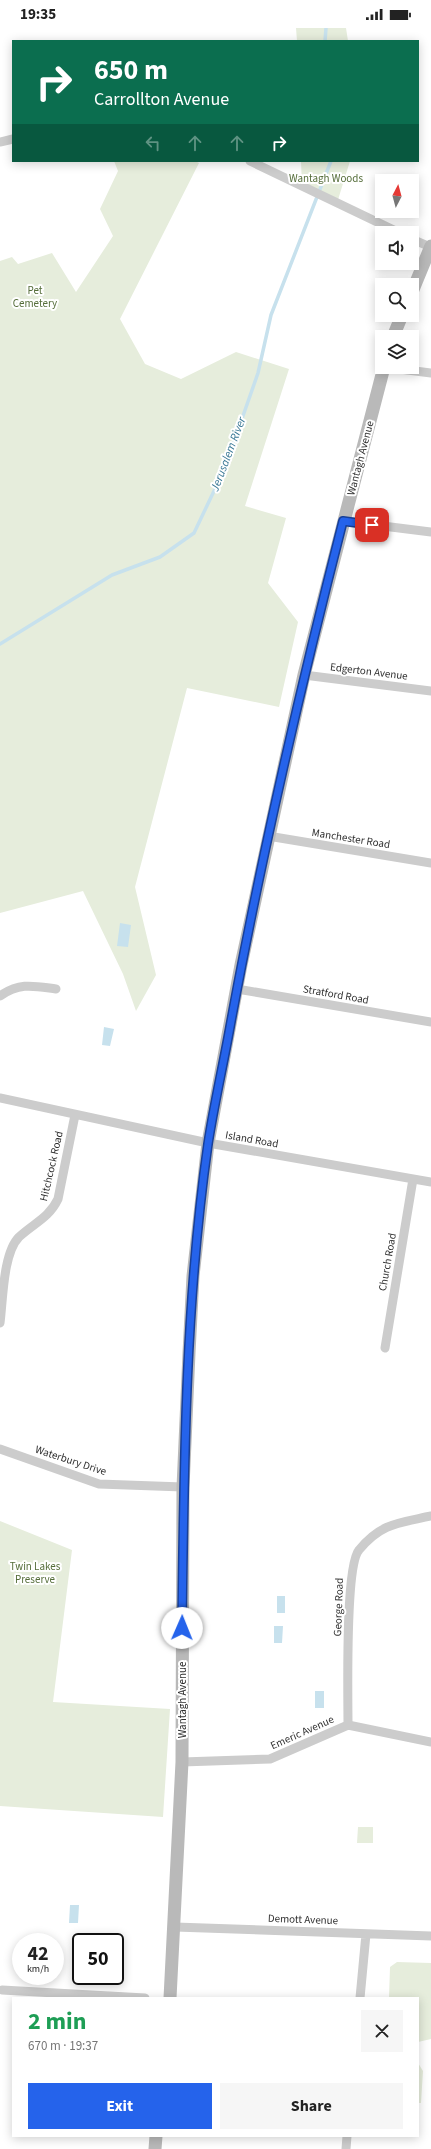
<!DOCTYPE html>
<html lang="en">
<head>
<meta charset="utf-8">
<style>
	:root { --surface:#fff; --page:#f6f6f6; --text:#222; --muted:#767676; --accent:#2563eb }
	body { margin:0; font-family:"Source Sans 3",sans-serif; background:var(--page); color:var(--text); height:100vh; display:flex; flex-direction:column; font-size:15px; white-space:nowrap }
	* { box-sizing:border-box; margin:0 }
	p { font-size:13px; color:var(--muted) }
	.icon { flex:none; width:22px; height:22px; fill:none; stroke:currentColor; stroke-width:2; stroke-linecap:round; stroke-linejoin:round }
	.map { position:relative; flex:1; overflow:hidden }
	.panel { position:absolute; left:12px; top:1969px; width:407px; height:140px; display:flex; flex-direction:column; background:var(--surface); border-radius:0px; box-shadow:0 2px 10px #0003 }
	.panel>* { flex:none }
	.banner { position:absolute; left:12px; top:12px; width:407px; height:122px; border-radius:0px; box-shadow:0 2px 10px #0003; background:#0b6e4f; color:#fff; overflow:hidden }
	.needle { width:26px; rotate:6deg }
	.controls { position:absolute; left:375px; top:146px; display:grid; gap:8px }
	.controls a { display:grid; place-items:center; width:44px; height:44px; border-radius:0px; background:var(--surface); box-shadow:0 2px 10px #0003; font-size:20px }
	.speed { position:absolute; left:12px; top:1905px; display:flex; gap:8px; font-size:20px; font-weight:700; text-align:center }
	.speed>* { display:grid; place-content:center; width:52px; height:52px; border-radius:50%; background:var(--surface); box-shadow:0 2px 10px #0003; line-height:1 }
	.speed small { font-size:10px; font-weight:400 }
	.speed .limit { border:2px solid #111; border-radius:6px; background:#fff; color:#111 }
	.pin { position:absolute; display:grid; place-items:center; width:34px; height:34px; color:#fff; margin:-17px; border-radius:8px; box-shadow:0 2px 6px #0006 }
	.me { position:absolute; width:44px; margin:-22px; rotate:1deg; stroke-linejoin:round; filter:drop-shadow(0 0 3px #0008) }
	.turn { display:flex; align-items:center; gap:14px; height:84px; padding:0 16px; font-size:18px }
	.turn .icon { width:52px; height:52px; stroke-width:2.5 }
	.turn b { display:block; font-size:28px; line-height:34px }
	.lanes { display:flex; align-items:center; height:38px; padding:0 16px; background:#0003; justify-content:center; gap:20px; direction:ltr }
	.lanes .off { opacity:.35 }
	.round { display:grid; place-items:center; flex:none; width:42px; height:42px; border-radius:0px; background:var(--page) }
	.overview { display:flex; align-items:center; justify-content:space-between; height:68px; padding:0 16px }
	h1 { font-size:24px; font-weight:700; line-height:30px; color:#1e9e55 }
	.button { display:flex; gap:8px; margin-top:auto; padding:8px 16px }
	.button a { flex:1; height:46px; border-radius:0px; background:var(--accent); color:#fff; font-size:16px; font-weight:700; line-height:46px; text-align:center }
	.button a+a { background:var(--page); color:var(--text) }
	.status { display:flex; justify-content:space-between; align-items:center; height:28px; padding:0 20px; background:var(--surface); direction:ltr }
	.status svg { height:11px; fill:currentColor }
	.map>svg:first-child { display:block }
	.green { fill:#e6eddc }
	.water { fill:#c7e1ed }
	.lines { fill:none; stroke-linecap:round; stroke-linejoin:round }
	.stream { stroke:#c7e1ed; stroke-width:3.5 }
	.street { stroke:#ccc; stroke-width:9 }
	.secondary { stroke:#b9b9b9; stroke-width:13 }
	.route-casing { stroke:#184099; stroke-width:10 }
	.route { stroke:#2563eb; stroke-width:7 }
	.labels { text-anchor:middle; stroke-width:4; stroke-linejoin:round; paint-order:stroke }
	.park-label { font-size:11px; fill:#556d3a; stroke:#fff }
	.street-label { font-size:11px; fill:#2f2f2f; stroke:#fff }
	.water-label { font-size:12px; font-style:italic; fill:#387795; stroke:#fff }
</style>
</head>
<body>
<div class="status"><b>19:35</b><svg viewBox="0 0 49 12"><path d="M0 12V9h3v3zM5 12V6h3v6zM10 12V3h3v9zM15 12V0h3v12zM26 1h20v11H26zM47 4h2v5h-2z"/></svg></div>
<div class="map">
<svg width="431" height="2121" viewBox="0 0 431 2121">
	<rect width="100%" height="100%" fill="#fff"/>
	<path class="green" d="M296,0h50l2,13h-51z
		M114,133h81l4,2 -79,156 25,45 36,15 55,-27 53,17 -44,137 41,12 -18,65 30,39 -19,85 -92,-19 -52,199 21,88 -20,36 -13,-37 -40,-83 -83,22v-652l12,-4 6,7 34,-11 24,39 37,-56 -13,-27 18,-38z
		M301,133h49l-13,42 -35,-17z
		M0,1493l72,29 -19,152 117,7 -7,108 -163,-11z
		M358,1799h15v16h-16z
		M397,1934l34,1v76l-13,3v-44h-29l1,-31z
		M418,2035l5,8 -2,32h-3z"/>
	<path class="water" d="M120,895l11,2 -3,22 -11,-1z
		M104,999l10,2 -4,17 -8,-1z
		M277,1568h8v17h-8z
		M274,1598h9l-1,17h-8z
		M315,1663h9v17h-9z
		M70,1877h9l-1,18h-9z"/>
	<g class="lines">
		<path class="stream" d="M325,13l1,-13
			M0,616l112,-69 48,-18 34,-24 30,-63 34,-97 13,-58 60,-154"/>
		<path class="street" d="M0,114l13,-3
			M250,133l150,72
			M412,211l18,8
			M384,339l47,6
			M343,493l88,11
			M304,647l127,16
			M268,808l163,27
			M237,961l194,33
			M0,968c20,-14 34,-10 56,-7
			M0,1070l208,45 223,39
			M0,1295c3,-23 3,-70 19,-86 15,-14 30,-19 39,-38l17,-84
			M385,1320l28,-169
			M0,1421l99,35 84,3
			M348,1697c0,-29 -3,-159 11,-175 22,-27 40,-27 72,-34
			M182,1734l88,-3 78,-34 83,17
			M175,1899l256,9
			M2,1962l143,8
			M360,1970l6,-64
			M346,2121l1,-13"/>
		<path class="secondary" d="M412,264l19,-46
			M393,309l9,-22
			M170,1970l12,-236 1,-275 6,-134 4,-77 15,-133 33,-178 63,-290 80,-308
			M155,2121l1,-13"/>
	</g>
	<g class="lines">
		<defs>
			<path id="route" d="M182,1600c2,-162 3,-324 26,-484 6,-39 15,-78 22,-117 31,-170 70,-338 113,-506l29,4"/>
		</defs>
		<use href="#route" class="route-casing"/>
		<use href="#route" class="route"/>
	</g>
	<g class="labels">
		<g class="park-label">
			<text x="326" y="154">Wantagh Woods</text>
			<text x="35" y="266">Pet<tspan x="35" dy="13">Cemetery</tspan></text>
			<text x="35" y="1542">Twin Lakes<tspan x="35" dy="13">Preserve</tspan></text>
		</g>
		<g class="street-label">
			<text transform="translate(360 430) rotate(-75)" y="4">Wantagh Avenue</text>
			<text transform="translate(369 643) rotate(7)" y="4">Edgerton Avenue</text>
			<text transform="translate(351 810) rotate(9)" y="4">Manchester Road</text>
			<text transform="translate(336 966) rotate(10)" y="4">Stratford Road</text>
			<text transform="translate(252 1111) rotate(10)" y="4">Island Road</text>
			<text transform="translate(51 1138) rotate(-77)" y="4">Hitchcock Road</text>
			<text transform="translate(387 1234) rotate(-80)" y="4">Church Road</text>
			<text transform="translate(71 1432) rotate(18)" y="4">Waterbury Drive</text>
			<text transform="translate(338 1579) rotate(-88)" y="4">George Road</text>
			<text transform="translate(182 1672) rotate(-90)" y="4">Wantagh Avenue</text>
			<text transform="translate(302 1704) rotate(-24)" y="4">Emeric Avenue</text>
			<text transform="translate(303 1891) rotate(2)" y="4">Demott Avenue</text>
		</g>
		<g class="water-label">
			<text transform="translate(228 426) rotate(-69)" y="4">Jerusalem River</text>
		</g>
	</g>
</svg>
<div class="controls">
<a><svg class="needle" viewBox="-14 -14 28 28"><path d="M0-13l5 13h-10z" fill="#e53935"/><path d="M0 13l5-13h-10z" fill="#767676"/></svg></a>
<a><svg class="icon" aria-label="sound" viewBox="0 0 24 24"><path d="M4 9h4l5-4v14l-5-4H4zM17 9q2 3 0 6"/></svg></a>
<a><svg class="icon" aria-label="search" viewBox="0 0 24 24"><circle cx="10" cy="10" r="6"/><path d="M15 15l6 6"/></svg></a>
<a><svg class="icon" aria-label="layers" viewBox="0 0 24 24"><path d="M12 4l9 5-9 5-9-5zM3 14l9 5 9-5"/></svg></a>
</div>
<div class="speed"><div>42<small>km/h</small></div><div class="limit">50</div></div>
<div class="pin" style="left:372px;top:497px;background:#d93025"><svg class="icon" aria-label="arrive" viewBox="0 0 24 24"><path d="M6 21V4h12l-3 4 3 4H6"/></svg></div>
<svg class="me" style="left:182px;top:1600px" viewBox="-20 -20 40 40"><circle r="19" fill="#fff"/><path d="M0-13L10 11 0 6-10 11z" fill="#2563eb"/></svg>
<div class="banner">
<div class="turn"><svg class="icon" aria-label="right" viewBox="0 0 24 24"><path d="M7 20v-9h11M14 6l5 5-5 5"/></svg><div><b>650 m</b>Carrollton Avenue</div></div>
<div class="lanes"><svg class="icon off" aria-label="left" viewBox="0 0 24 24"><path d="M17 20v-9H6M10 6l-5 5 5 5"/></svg><svg class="icon off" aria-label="ahead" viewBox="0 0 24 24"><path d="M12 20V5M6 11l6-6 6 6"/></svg><svg class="icon off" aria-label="ahead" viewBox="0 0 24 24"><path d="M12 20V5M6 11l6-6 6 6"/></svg><svg class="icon" aria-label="right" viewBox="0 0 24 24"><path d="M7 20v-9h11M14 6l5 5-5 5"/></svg></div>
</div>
<section class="panel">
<div class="overview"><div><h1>2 min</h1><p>670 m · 19:37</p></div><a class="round"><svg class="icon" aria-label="close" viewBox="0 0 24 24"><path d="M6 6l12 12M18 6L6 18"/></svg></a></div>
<div class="button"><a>Exit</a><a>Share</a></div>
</section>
</div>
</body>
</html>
